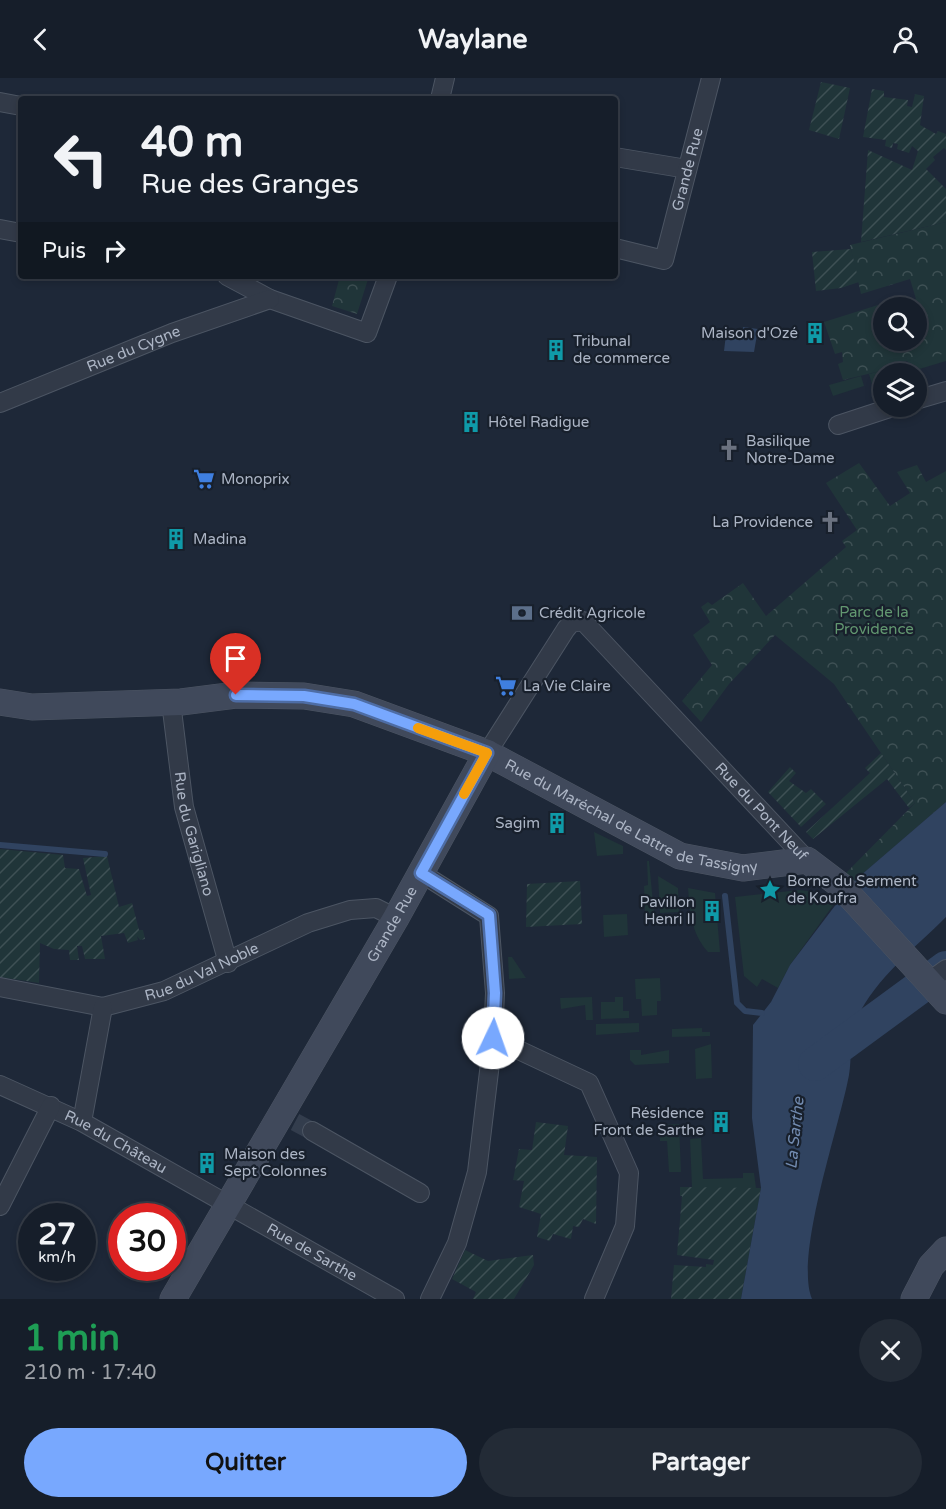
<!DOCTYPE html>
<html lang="fr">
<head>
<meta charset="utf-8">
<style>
	:root { --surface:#161e2a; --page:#232b36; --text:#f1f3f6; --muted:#9ea2a8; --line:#353c47; --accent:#78a8fe }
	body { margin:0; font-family:"Varela Round",sans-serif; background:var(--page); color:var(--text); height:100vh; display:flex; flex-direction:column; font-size:22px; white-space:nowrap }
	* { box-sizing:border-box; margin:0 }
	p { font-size:20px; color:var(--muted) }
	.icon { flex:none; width:33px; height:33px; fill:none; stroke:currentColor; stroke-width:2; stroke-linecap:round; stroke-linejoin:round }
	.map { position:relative; height:1221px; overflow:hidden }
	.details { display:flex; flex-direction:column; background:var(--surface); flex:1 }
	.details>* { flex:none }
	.hud { position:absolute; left:18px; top:18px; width:600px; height:183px; border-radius:6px; box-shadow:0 3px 9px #0003,0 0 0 2px var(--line); background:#161e2a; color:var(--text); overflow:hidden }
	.controls { position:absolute; left:873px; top:219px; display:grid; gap:12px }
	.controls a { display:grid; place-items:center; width:54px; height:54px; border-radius:50%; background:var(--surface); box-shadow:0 3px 9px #0003,0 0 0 2px var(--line); font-size:30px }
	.speed { position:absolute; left:18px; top:1125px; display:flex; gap:12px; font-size:30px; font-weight:700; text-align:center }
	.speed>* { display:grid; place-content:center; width:78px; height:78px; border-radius:50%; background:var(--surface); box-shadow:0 3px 9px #0003,0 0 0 2px var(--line); line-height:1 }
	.speed small { font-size:15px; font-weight:400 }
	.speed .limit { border:9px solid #d22; background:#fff; color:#111 }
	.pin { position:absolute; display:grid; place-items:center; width:51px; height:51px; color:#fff; margin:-62px -26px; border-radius:50% 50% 50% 0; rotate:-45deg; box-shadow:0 0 6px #0007 }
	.pin .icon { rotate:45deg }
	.me { position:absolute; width:66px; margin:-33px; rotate:3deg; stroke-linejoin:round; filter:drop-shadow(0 0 4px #0008) }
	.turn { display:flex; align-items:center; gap:21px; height:126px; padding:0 24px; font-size:27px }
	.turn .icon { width:78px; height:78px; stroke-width:2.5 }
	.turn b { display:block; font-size:42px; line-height:51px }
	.then { display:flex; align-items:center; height:57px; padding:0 24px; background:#0003; gap:12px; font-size:22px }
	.round { display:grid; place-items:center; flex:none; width:63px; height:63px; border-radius:32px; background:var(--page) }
	.summary { display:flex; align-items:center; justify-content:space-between; height:102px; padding:0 24px }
	h1 { font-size:36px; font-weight:800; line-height:45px; color:#1e9e55 }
	.primary-button { display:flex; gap:12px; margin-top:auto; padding:12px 24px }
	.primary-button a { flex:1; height:69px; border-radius:36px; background:var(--accent); color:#111; font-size:24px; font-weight:800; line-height:69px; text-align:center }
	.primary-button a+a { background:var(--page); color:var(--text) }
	header { display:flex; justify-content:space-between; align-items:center; height:78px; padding:0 24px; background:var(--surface); font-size:27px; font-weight:800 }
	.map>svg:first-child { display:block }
	.grass { fill:#203539 }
	.park { fill:url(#park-crowns) }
	.garden { fill:url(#garden-furrows) }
	.water { fill:#304360 }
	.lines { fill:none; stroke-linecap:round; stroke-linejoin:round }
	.stream { stroke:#304360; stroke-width:6 }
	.river { stroke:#304360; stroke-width:34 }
	.street-tunnel { stroke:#333d4d; stroke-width:18; stroke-dasharray:18 9; stroke-linecap:butt }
	.street-casing { stroke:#4c5563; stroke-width:20 }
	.secondary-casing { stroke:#4c5563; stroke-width:27 }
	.street { stroke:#323a48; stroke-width:18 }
	.secondary { stroke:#40495b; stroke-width:26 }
	.route-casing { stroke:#4e6da5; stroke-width:15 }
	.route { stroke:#78a8fe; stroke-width:10 }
	.slow { stroke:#f59e0b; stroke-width:10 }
	.labels { text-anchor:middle; stroke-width:4.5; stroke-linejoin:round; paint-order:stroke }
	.street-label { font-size:15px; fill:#acb5c5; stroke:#18202c }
	.poi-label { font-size:15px; fill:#acb5c5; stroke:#18202c; text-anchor:start }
	.park-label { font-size:15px; fill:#629770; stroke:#18202c }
	.water-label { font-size:16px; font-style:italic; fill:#728bb0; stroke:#18202c }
</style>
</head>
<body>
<header><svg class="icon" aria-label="back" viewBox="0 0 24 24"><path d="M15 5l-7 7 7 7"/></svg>Waylane<svg class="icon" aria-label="person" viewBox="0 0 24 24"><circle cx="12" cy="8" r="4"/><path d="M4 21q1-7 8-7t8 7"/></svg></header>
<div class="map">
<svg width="946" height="1221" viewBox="0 0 946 1221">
	<defs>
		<pattern id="park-crowns" width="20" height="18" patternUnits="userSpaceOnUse" patternTransform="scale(1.5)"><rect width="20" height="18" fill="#203539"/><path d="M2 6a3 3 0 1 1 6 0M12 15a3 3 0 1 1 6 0" fill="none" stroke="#3e5054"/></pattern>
		<pattern id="garden-furrows" width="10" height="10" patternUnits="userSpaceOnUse" patternTransform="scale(1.5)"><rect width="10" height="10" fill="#203539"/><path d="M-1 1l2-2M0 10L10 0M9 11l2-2" fill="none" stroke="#3e5054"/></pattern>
	</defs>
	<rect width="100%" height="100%" fill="#1e2838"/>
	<path class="grass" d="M946,274v9l-40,12 -22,1 -1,6 -11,4 -3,-10z
		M861,298l3,10 -31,10 -4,-11z
		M594,754l29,14v8l-26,2z
		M647,783h2l5,52 -9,1 -1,-28 4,-1z
		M658,798l20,12 1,24 -19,1z
		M688,810l27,5 5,59h-12c-17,-19 -18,-40 -20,-64z
		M799,812l17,2 18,12 -44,61 -12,23 -16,-9 -5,8 -13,-11 -9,-79z
		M627,836l1,21 -24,2 -1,-22z
		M508,879h4l14,21 -17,1z
		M660,900l1,23h-4v14l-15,1 -1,-17h-5l-1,-20z
		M592,919l1,23h-7l-1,-15 -24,4 -1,-11z
		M615,919h8v14h6v7l-28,1v-17h14z
		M639,945v9l-43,3v-11z
		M702,950v4h8v4l-38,1v-8z
		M711,966l1,34 -16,1 -1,-30z
		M630,972h11v5l28,-5v13l-34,2 -5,-5z
		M679,1046l2,48h-12l-2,-31h-7l-1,-16z
		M701,1060l2,41 40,-1v-5h11l2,15h-64l-2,-49z"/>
	<path class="park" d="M946,144v131l-37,10 -2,-2 -7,2 1,3 -58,14 -5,-16 5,-2 -1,-10 -7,2 -11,-32 54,-17 2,5 3,-1 1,31h32v-32l-27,-1 27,-8 -6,-20 -49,15 -11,-49z
		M340,198h29l-12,38 -25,-8z
		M859,385l31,43 20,-13 -13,-21 20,-7 9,17 20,-11v331l-93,80 -7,-9 69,-70 -81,-119 -59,-49 -46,49 -28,38 -19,-21 30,-36 -19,-30 17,-13 -9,-15 7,-5 4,3 31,-22 23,33 80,-69 -4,-6 15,-11 -31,-47z"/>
	<path class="garden" d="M821,4l29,6 -11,51 -30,-9z
		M872,11l12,2v6l24,3 -1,6 5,1 3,-13 9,2 -4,29 16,9 2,-3 8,3v16l-2,-2 -11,9 2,3 -9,9 20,20v33l-85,20 7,-92 44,20 6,-19 -6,-5 -3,7 -12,-4 1,-5 -5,-1 -1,5 -7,-2 1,-6 -23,-3z
		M851,171l8,33 -18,6 -25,3 -4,-39z
		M881,675l34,50 -6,5 -22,-29 -74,60 -7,-7 64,-59 -5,-5z
		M790,689l6,6 -7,8 17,12 5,-4 15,15 -25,23 -33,-35z
		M0,771l63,6 2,13 14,1 8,27 4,-1 -8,-37 24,-2 12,51 13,-4 7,27h4l2,9 -5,1 -3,-4 1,4 -10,3 -4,-10 -23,3 4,23h-20l-3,-13h-5l2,14h-9l-1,-10 -15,-1 -14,-6 -1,40 -39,-6z
		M580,803l2,43 -56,3 1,-43z
		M536,1044l32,4 -4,29 33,2 -1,67 -13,-5 -4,8 -6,-1 -2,13 -18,-5 -3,7 -13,-4 4,-23 -22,-7 5,-26 -11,-1 6,-31 13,1z
		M680,1109l81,1 -20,111h-70l3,-34 32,2v-3l7,1 1,-5 -37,-5 5,-59h-2z
		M465,1172l23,11 45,-6 1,10 -20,34h-41l3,-7 -24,-13z"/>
	<path class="water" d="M743,249l15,2 -4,23 -30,-1 2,-17 16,3z
		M946,724v115c-32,32 -75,65 -92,108 -5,15 -2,34 -5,50 -9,50 -55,181 -37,224h-71l20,-111 -9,-70 1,-93 18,-23 19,-37 63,-83z"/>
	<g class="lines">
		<path class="stream" d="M0,767l105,9
			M725,818l12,107 8,8 17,2"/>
		<path class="river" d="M815,986l131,-96"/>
		<path class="street-tunnel" d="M295,1044l17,9"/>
		<defs>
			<g id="street">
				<path d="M440,21l5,-21"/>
				<path d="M0,24l21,4"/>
				<path d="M615,79l72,12"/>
				<path d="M0,151l21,4"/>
				<path id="s1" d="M615,170l49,12 47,-182"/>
				<path d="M227,198l43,23 97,34 21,-57"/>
				<path d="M916,322l30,-9"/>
				<path id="s2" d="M0,325l172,-70 98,-34"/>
				<path d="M838,347l58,-19"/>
				<path id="s3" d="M171,624l13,105 44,156"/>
				<path id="s4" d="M487,675l79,-124 5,-6 12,-2 224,239"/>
				<path d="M421,795l68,43 6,77 -2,45 -16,134 -20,71 -27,56"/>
				<path d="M928,904l18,-13"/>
				<path id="s5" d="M0,909l103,20 61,-16 144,-68 42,-13 26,-2 20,10"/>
				<path d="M493,960l96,45 40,90 -4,53 -31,73"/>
				<path id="s6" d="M0,1007l82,37 313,177"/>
				<path d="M82,1044l21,-115"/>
				<path d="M312,1053l108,62"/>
				<path d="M0,1128l51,-100"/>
			</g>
			<g id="secondary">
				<path id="s7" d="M0,624l32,5 149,-5 55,-7 68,1 50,8 133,49 193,103 63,12 64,-8 33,25 106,116"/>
				<path id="s8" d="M173,1221l223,-381 91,-165"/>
				<path d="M914,1221l17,-33 15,-16"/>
			</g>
		</defs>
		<use href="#street" class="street-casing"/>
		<use href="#secondary" class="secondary-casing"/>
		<use href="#street" class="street"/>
		<use href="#secondary" class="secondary"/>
	</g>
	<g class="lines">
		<defs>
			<path id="route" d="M236,617l68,1 50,8 133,49 -66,120 68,42 6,78 -2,45"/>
		</defs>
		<use href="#route" class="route-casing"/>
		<use href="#route" class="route"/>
		<path class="slow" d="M418,650l69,25 -23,41"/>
	</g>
	<defs>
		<symbol id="building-bare" viewBox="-9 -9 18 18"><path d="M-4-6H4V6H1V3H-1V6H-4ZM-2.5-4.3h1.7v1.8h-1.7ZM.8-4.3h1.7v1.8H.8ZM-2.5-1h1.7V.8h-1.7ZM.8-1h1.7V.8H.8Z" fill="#0f9aa8" stroke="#18202c" stroke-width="2.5" paint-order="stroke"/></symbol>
		<symbol id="church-bare" viewBox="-9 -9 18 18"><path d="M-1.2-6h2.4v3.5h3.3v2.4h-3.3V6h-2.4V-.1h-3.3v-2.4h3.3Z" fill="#6b7280" stroke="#18202c" stroke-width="2.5" paint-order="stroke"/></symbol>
		<symbol id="supermarket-bare" viewBox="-9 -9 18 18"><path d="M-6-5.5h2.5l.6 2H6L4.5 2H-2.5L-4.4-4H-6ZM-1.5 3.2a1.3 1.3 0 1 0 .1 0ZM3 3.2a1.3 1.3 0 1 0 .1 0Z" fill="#3f7fe0" stroke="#18202c" stroke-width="2.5" paint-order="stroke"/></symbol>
		<symbol id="bank-bare" viewBox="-9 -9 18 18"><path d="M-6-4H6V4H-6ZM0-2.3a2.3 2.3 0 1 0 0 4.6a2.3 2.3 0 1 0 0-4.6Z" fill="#5c6f8a" stroke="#18202c" stroke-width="2.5" paint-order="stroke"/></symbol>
		<symbol id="sight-bare" viewBox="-9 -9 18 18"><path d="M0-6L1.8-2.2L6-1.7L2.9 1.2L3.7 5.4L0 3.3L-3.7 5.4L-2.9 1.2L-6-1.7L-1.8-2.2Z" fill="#0f9aa8" stroke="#18202c" stroke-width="2.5" paint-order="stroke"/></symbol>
	</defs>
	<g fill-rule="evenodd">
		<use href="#building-bare" x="800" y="240" width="30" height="30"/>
		<use href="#building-bare" x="541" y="257" width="30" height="30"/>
		<use href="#building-bare" x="456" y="329" width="30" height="30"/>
		<use href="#church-bare" x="714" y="357" width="30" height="30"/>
		<use href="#supermarket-bare" x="189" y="386" width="30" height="30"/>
		<use href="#church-bare" x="815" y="429" width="30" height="30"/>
		<use href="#building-bare" x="161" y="446" width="30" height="30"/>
		<use href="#bank-bare" x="507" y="520" width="30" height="30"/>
		<use href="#supermarket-bare" x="491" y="593" width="30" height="30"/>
		<use href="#building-bare" x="542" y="730" width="30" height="30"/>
		<use href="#sight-bare" x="755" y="797" width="30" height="30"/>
		<use href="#building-bare" x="697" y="818" width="30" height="30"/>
		<use href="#building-bare" x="706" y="1029" width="30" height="30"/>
		<use href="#building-bare" x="192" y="1070" width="30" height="30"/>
	</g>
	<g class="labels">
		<g class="street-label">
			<text dy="5" stroke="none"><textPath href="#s1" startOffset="144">Grande Rue</textPath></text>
			<text dy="5" stroke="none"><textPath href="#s2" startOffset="144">Rue du Cygne</textPath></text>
			<text dy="5" stroke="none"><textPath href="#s4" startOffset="428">Rue du Pont Neuf</textPath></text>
			<text dy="5" stroke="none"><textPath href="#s7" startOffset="657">Rue du Maréchal de Lattre de Tassigny</textPath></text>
			<text dy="5" stroke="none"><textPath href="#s3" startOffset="134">Rue du Garigliano</textPath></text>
			<text dy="5" stroke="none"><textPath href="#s8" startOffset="434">Grande Rue</textPath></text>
			<text dy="5" stroke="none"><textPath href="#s5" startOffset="210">Rue du Val Noble</textPath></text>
			<text dy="5" stroke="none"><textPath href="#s6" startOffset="129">Rue du Château</textPath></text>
			<text dy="5" stroke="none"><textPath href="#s6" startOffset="354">Rue de Sarthe</textPath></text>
		</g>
		<g class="poi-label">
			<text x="798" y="260" text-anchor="end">Maison d'Ozé</text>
			<text x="573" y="268">Tribunal<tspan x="573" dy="17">de commerce</tspan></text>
			<text x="488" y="349">Hôtel Radigue</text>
			<text x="746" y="368">Basilique<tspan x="746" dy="17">Notre-Dame</tspan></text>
			<text x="221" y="406">Monoprix</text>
			<text x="813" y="449" text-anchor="end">La Providence</text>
			<text x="193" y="466">Madina</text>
			<text x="539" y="540">Crédit Agricole</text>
			<text x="523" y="613">La Vie Claire</text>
			<text x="540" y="750" text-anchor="end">Sagim</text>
			<text x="787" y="808">Borne du Serment<tspan x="787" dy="17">de Koufra</tspan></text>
			<text x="695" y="829" text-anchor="end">Pavillon<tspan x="695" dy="17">Henri II</tspan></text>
			<text x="704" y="1040" text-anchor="end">Résidence<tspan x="704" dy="17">Front de Sarthe</tspan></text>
			<text x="224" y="1081">Maison des<tspan x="224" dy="17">Sept Colonnes</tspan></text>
		</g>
		<g class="park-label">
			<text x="874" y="539">Parc de la<tspan x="874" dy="17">Providence</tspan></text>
		</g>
		<g class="water-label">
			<text transform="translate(794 1055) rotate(-84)" y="6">La Sarthe</text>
		</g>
	</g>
</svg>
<div class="controls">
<a><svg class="icon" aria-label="search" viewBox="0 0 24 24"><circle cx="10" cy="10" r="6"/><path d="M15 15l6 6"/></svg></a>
<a><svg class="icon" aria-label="layers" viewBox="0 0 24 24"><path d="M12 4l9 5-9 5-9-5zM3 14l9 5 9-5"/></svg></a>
</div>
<div class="speed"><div>27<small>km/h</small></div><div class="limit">30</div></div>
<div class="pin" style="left:236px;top:617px;background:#d93025"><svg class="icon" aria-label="arrive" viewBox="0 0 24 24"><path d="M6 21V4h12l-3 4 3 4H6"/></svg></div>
<svg class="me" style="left:493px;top:960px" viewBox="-20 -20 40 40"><circle r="19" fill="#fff"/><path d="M0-13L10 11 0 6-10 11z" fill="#78a8fe"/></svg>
<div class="hud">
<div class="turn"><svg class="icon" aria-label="left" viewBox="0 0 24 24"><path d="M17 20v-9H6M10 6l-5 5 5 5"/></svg><div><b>40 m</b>Rue des Granges</div></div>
<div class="then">Puis<svg class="icon" aria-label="right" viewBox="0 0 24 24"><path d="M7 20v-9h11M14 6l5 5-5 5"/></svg></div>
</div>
</div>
<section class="details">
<div class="summary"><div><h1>1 min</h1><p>210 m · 17:40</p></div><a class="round"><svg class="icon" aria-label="close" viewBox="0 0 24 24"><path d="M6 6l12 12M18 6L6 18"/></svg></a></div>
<div class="primary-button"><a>Quitter</a><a>Partager</a></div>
</section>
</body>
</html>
